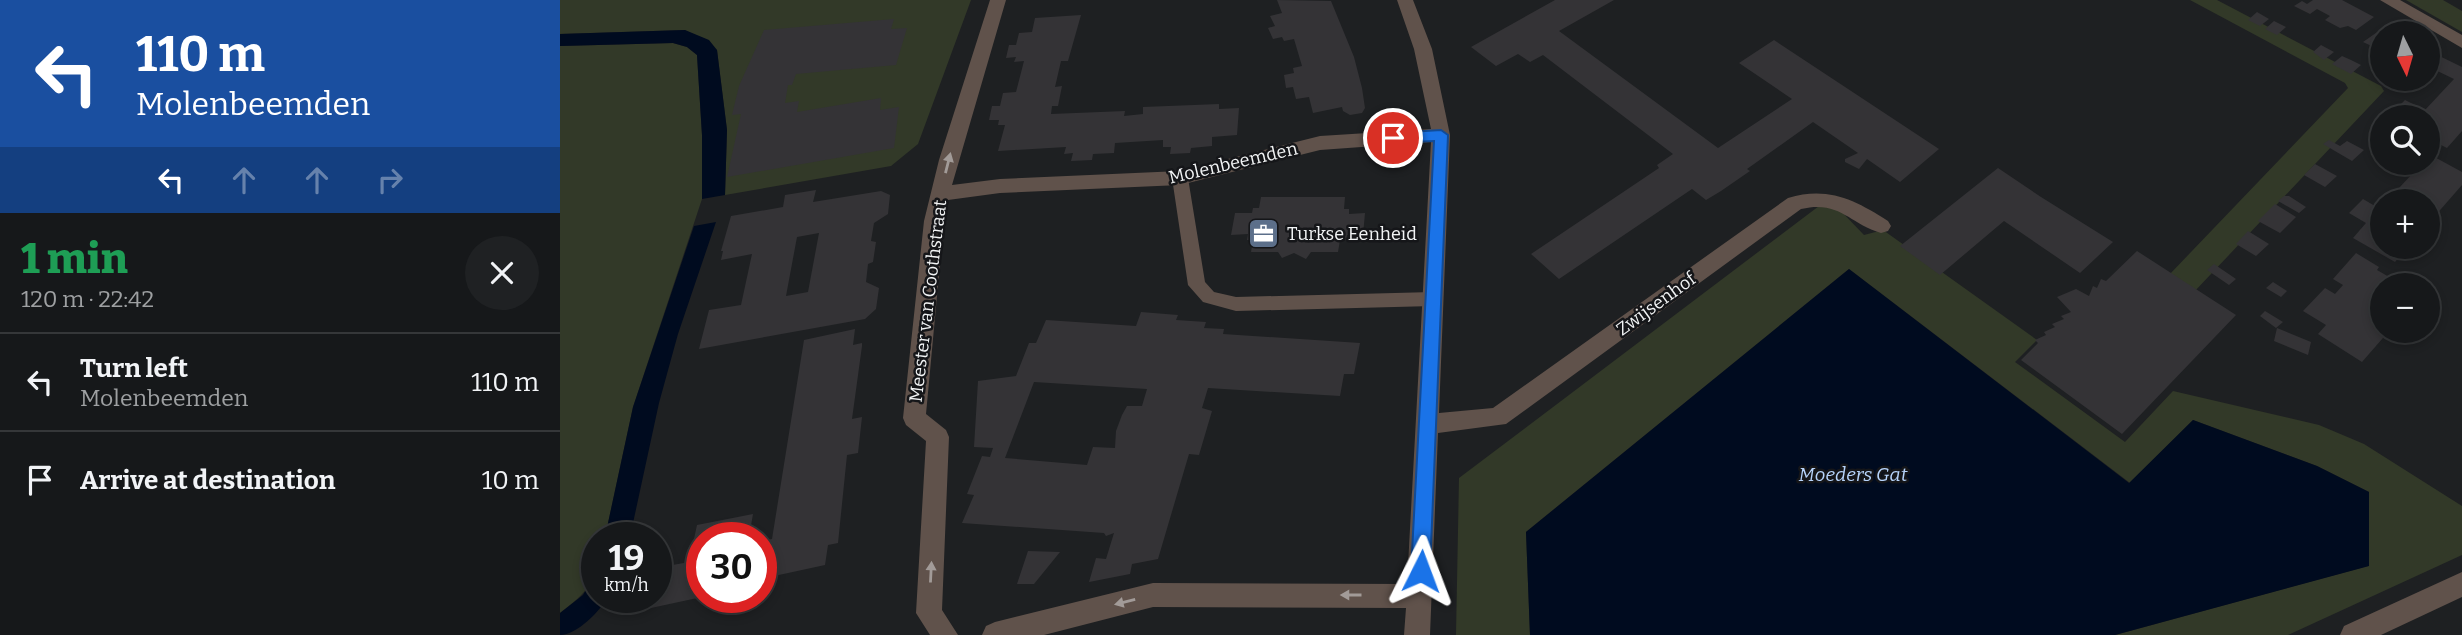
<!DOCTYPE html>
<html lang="en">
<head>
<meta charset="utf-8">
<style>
	:root { --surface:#16181a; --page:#1f2123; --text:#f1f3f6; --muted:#9ea0a2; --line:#353739 }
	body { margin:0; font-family:Bitter,serif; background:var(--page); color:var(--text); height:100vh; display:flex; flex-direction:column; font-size:26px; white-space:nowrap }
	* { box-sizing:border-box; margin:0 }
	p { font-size:23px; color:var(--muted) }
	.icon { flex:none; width:38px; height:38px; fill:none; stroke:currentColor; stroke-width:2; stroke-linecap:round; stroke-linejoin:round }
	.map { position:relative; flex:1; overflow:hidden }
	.panel { display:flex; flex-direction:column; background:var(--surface); width:560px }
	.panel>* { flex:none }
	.guide { background:#1a4fa0; color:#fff; overflow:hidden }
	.needle { width:46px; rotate:175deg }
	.fabs { position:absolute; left:1810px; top:21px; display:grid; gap:14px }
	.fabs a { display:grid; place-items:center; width:70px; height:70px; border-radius:50%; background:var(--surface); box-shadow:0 4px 10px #0003,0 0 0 2px var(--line); font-size:35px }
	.speed { position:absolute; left:21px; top:522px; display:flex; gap:14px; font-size:35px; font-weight:700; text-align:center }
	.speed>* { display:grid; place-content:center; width:91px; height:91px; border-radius:50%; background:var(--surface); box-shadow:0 4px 10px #0003,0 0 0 2px var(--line); line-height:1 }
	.speed small { font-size:18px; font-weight:400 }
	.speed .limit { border:10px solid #d22; background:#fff; color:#111 }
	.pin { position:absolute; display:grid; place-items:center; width:60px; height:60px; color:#fff; margin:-30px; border:4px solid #fff; border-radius:50%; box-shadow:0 2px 7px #0007 }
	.me { position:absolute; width:77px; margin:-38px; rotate:3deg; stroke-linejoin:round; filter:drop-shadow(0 0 5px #0008) }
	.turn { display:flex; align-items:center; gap:24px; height:147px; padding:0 21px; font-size:32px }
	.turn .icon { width:91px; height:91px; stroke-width:2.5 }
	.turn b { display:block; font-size:49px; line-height:60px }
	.lanes { display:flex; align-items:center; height:66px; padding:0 21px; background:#0003; justify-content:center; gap:35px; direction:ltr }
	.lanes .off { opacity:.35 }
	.round { display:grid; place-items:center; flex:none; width:74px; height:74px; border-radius:37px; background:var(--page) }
	.headline { display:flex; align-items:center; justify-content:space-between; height:119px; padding:0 21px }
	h1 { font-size:42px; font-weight:800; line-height:52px; color:#1e9e55 }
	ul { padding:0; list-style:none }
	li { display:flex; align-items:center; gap:21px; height:98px; padding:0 21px; border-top:2px solid var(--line) }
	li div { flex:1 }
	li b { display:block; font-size:26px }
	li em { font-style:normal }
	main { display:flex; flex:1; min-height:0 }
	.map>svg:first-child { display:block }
	.green { fill:#323928 }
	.water { fill:#000b1f }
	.building { fill:#343336; fill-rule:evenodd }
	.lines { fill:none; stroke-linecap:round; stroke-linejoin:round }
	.service { fill:#60524b; fill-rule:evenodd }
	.minor { fill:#60524b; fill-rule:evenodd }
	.oneway { fill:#a29b98 }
	.route { fill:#1a73e8; stroke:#114b97; stroke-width:2 }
	.labels { text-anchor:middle; stroke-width:5; stroke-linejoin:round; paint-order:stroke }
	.street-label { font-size:18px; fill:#f2f4f5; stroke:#151619 }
	.poi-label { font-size:18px; fill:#f2f4f5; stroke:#151619; text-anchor:start }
	.water-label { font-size:19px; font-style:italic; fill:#b7d4fb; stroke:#151619 }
</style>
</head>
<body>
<main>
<section class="panel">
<div class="guide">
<div class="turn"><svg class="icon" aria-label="left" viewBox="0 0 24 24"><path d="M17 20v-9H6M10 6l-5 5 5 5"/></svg><div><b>110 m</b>Molenbeemden</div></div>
<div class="lanes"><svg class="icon" aria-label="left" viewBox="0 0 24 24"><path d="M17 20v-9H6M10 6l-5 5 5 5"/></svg><svg class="icon off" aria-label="ahead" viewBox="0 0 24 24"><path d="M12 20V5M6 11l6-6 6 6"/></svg><svg class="icon off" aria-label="ahead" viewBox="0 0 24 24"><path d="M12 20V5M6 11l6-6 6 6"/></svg><svg class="icon off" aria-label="right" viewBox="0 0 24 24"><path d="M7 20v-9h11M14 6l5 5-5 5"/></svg></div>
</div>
<div class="headline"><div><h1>1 min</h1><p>120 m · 22:42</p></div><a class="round"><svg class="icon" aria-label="close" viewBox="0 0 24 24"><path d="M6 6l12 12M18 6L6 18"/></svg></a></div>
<ul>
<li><svg class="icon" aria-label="left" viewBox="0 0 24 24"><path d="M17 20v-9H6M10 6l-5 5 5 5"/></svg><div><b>Turn left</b><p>Molenbeemden</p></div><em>110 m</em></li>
<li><svg class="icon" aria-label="arrive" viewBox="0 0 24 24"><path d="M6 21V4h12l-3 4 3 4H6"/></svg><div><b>Arrive at destination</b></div><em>10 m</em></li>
</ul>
</section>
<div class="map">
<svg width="1902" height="635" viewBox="0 0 1902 635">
	<rect width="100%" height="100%" fill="#1e2022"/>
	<path class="green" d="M0,0h411l-53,144 -27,22 -166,29 2,-65 -10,-80 -32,-20 -125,4z
		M1630,0h27l164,86 3,5 -190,201 -25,-17 179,-187 -3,-5z
		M1846,0h37l19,11v21z
		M113,43l14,4 10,8 5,80v64l-69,208 -28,130h-8c0,43 -2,49 -37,76v-567z
		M1259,206l20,3 25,26 19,-5 154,110 -22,22 110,80 48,-51 146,34 45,19 98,62v49l-174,80h-173l253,-69 1,-74 -52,-26 -124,-46 -63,63 -281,-214 -323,263 4,103h-74l3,-157z"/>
	<path class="water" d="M125,30l24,10 8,10 10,80 -2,65 -23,4v-64l-5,-80 -10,-8 -14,-4 -113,3v-12z
		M156,222l-38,112 -19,69 -29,134h-25l28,-130 61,-181z
		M1289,269l280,214 64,-63 124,46 52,26v74l-254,69h-585l-4,-103z
		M37,571v26h11c-8,14 -31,38 -48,38v-22l23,-18z"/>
	<path class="building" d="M717,0l54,1 23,56 8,31 3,20 -3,5 -12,2 -7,-4 -1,-4 -29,6 -4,-16 -13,2 -3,-12 -7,1 -2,-13 10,-2 -1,-5 9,-2 -8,-27 -10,2 -2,-4 -9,2 -5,-11 7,-2 -5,-10 12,-3z
		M995,0h59l-55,31 159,117 74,-49 -53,-36 35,-23 165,109 -39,33 -33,-23 -8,10 -14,-7v-3l13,-6 -45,-31 -66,47 3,2 -29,20 -15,9 -14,-11 -133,90 -28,-25 128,-86 -2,-3 16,-11 -130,-99 -13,7 -12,-8 -22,12 -25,-19z
		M1753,0h29l32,17 -18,13 -8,-4 -8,2 -15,-8 5,-4 -13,-7 -7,5 -16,-8 8,-5 5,3z
		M1697,12l12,7 -9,7 -12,-6z
		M521,15l-13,46h-7l-6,26 7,-1 -4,20h-6l-1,8 74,-3 -1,5 19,-2v-7l76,-3v5l20,-1 -2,27 -25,2v9l-21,2 -1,5 -20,1 1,-7h-8v-7l-48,3 -1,10 -21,1 -1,6 -21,1 2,-8 -9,1 2,-7 -68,4 7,-26h-7l1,-5h-10l3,-14h8l3,-13 13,-1 8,-31 -10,1 2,-5 -10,1 3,-13h7l3,-12 13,-1 3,-14z
		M334,19l-3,10 16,-1 -11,37 -100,9 -4,11h-4l-3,18 14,-2 -2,11 84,-14 -1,12 19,-3 -5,41 -167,29 14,-63 -9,1 7,-29 25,-56z
		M1714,21l12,6 -9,8 -12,-6z
		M1823,28l10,5h-11v18l-19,-9z
		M1761,45l13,7 -10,8 -11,-8z
		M1867,50l35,17v64l-15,17 -20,-10v-21h-19l-13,-7 10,-10 20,10 29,-31 -27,-13z
		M1782,56l9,4 10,5 -10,9 -19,-10z
		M1769,140l11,6 7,-5 17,9 -12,11 -29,-17z
		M1869,154l33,18v13l-35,40v-24h-40l25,-27 -20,-11h35z
		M1755,164l22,12 -12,11 -21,-12z
		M1438,168l43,29 72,45 -33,31 -76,-52 -64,54 -40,-29z
		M256,190l-3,12 68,-11 9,4 -2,19 -14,9 -3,18 5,1 -3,20 -5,2 -2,18 13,6 -3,21 -11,10 -166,30 10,-39 32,-5 11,-51 -31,6 2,-9h-2l10,-35 52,-9 2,-12zM259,233l-11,59 -22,4 11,-59z
		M1724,196h5l17,11 -7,6 -21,-12z
		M701,197h84l-1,12h5v5l16,-1 -2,22h-16l-1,5h-6l-2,12h-27l-5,7 -12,-6 -12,5 -4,-6h-27l2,-12h-6l1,-6 -17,1 4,-22h17l1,-5h6z
		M1803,199l17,10 2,-2v40h26l-13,15 -42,-24 13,-15 -17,-10z
		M1715,204l21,13 -16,16 -22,-12z
		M1688,231l21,13 -13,12 -20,-12z
		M1577,251l99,64 -114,119 -101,-74 17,-17 -3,-3 11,-5 -2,-3 11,-5 -3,-3 12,-5 -3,-3 10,-4 -14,-15 19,-8 13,7 4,-10 4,2 4,-9 5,2z
		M1796,253l23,14 -2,3 26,15h-21v46h7l-27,31 -44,-28 8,-9 -23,-14 22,-23 10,6 8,-9 -10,-6z
		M1654,264l22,15 -7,6 -22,-15z
		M1713,282l14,9 -6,6 -15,-9z
		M1705,311l18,11 -7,6 -16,-12z
		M581,312l37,3 -2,5 30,2 -2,6 20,1 -1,5 137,9 -6,31h-10l-4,22 -132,-8 -6,20 10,3 -13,44 -10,-1 -31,105 -26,5 -2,10 -41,8 7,-24 10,1 8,-26 -8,3 -2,-3 -142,-10 12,-28 -7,-1 15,-38 8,1 3,-9 -19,-1 4,-66 38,-5 13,-33h7l10,-23 90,6zM474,382l113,7 -5,17h-15l-5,9 -6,16 -1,17 -22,-1 -6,18 -82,-7z
		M1717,328l34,14 -3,13 -34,-14z
		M295,329l-2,16 9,-2v3l-10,73 10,-2 -4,36 -11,2 -9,88 -10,2 -3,20 -60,13 1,-3 -5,1v-35l11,-2 32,-199z
		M193,514l-4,23h-47v60l-65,14 3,-14h16v-29l33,-6 8,-37z
		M468,551l32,1 -26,32h-17z"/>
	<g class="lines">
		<path class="service" d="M620,172l8,6 17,104 9,10 22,5 197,-5 6,2 3,5 -3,5 -6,2 -197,5 -33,-9 -15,-17 -16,-107z"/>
		<path class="minor" d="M430,0h16l-54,185 48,-6 180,-8 140,-35 111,-7 -17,-80 -17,-49h16l19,49 18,86 -11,278 54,-5 295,-210c40,-12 67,2 100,23l3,5 -3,5 -7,2c-33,-10 -41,-33 -80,-24l-295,215 -68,9 -8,202h-26l2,-27 -253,-1 -109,28h-62l4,-9 9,-4 158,-39 254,1 24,-442 -111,8 -140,35 -180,8 -52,7 -4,21 -18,193 20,16 3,7 -7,173 16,25h-28l-14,-22 10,-172 -20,-16 -3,-7 21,-197 15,-61z
			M1820,0h20l62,35v13z
			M1902,572v25l-81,38h-41l4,-9z"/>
	</g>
	<defs><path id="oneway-solid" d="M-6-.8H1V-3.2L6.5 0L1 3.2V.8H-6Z" transform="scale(1.75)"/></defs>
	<g class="oneway">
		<use href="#oneway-solid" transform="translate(388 163) rotate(-76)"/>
		<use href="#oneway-solid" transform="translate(371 572) rotate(-87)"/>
		<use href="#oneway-solid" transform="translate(791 595) rotate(-180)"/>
		<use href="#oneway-solid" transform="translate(565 602) rotate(166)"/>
	</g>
	<path class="route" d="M881,130l7,5 -18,436 -3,7 -6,2 -7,-2 -3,-7 23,-430 -41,2 -7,-5 7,-5z"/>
	<defs>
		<symbol id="office-square" viewBox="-11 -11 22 22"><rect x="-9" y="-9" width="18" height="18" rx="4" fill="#5c6f8a" stroke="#151619"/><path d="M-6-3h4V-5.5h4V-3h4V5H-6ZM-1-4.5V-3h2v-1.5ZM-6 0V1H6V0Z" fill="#fff"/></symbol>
	</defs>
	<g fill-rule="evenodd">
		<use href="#office-square" x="686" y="216" width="35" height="35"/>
	</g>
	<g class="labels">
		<g class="street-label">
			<text transform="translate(673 163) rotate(-13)" y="6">Molenbeemden</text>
			<text transform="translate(368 301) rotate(-83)" y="6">Meester van Coothstraat</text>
			<text transform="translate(1096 304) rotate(-36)" y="6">Zwijsenhof</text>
		</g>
		<g class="poi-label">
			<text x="727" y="240">Turkse Eenheid</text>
		</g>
		<g class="water-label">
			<text x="1293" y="481">Moeders Gat</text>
		</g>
	</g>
</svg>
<div class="fabs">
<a><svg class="needle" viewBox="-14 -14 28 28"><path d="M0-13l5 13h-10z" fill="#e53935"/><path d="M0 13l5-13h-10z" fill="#9ea0a2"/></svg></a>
<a><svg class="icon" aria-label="search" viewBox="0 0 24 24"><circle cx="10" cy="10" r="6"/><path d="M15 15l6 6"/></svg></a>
<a>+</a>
<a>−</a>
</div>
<div class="speed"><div>19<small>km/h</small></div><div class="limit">30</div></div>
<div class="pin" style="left:833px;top:138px;background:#d93025"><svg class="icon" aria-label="arrive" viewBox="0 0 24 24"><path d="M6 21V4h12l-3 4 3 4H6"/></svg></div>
<svg class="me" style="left:861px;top:571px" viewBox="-20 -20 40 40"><path d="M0-17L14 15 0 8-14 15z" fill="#1a73e8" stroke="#fff" stroke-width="4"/></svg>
</div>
</main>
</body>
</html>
